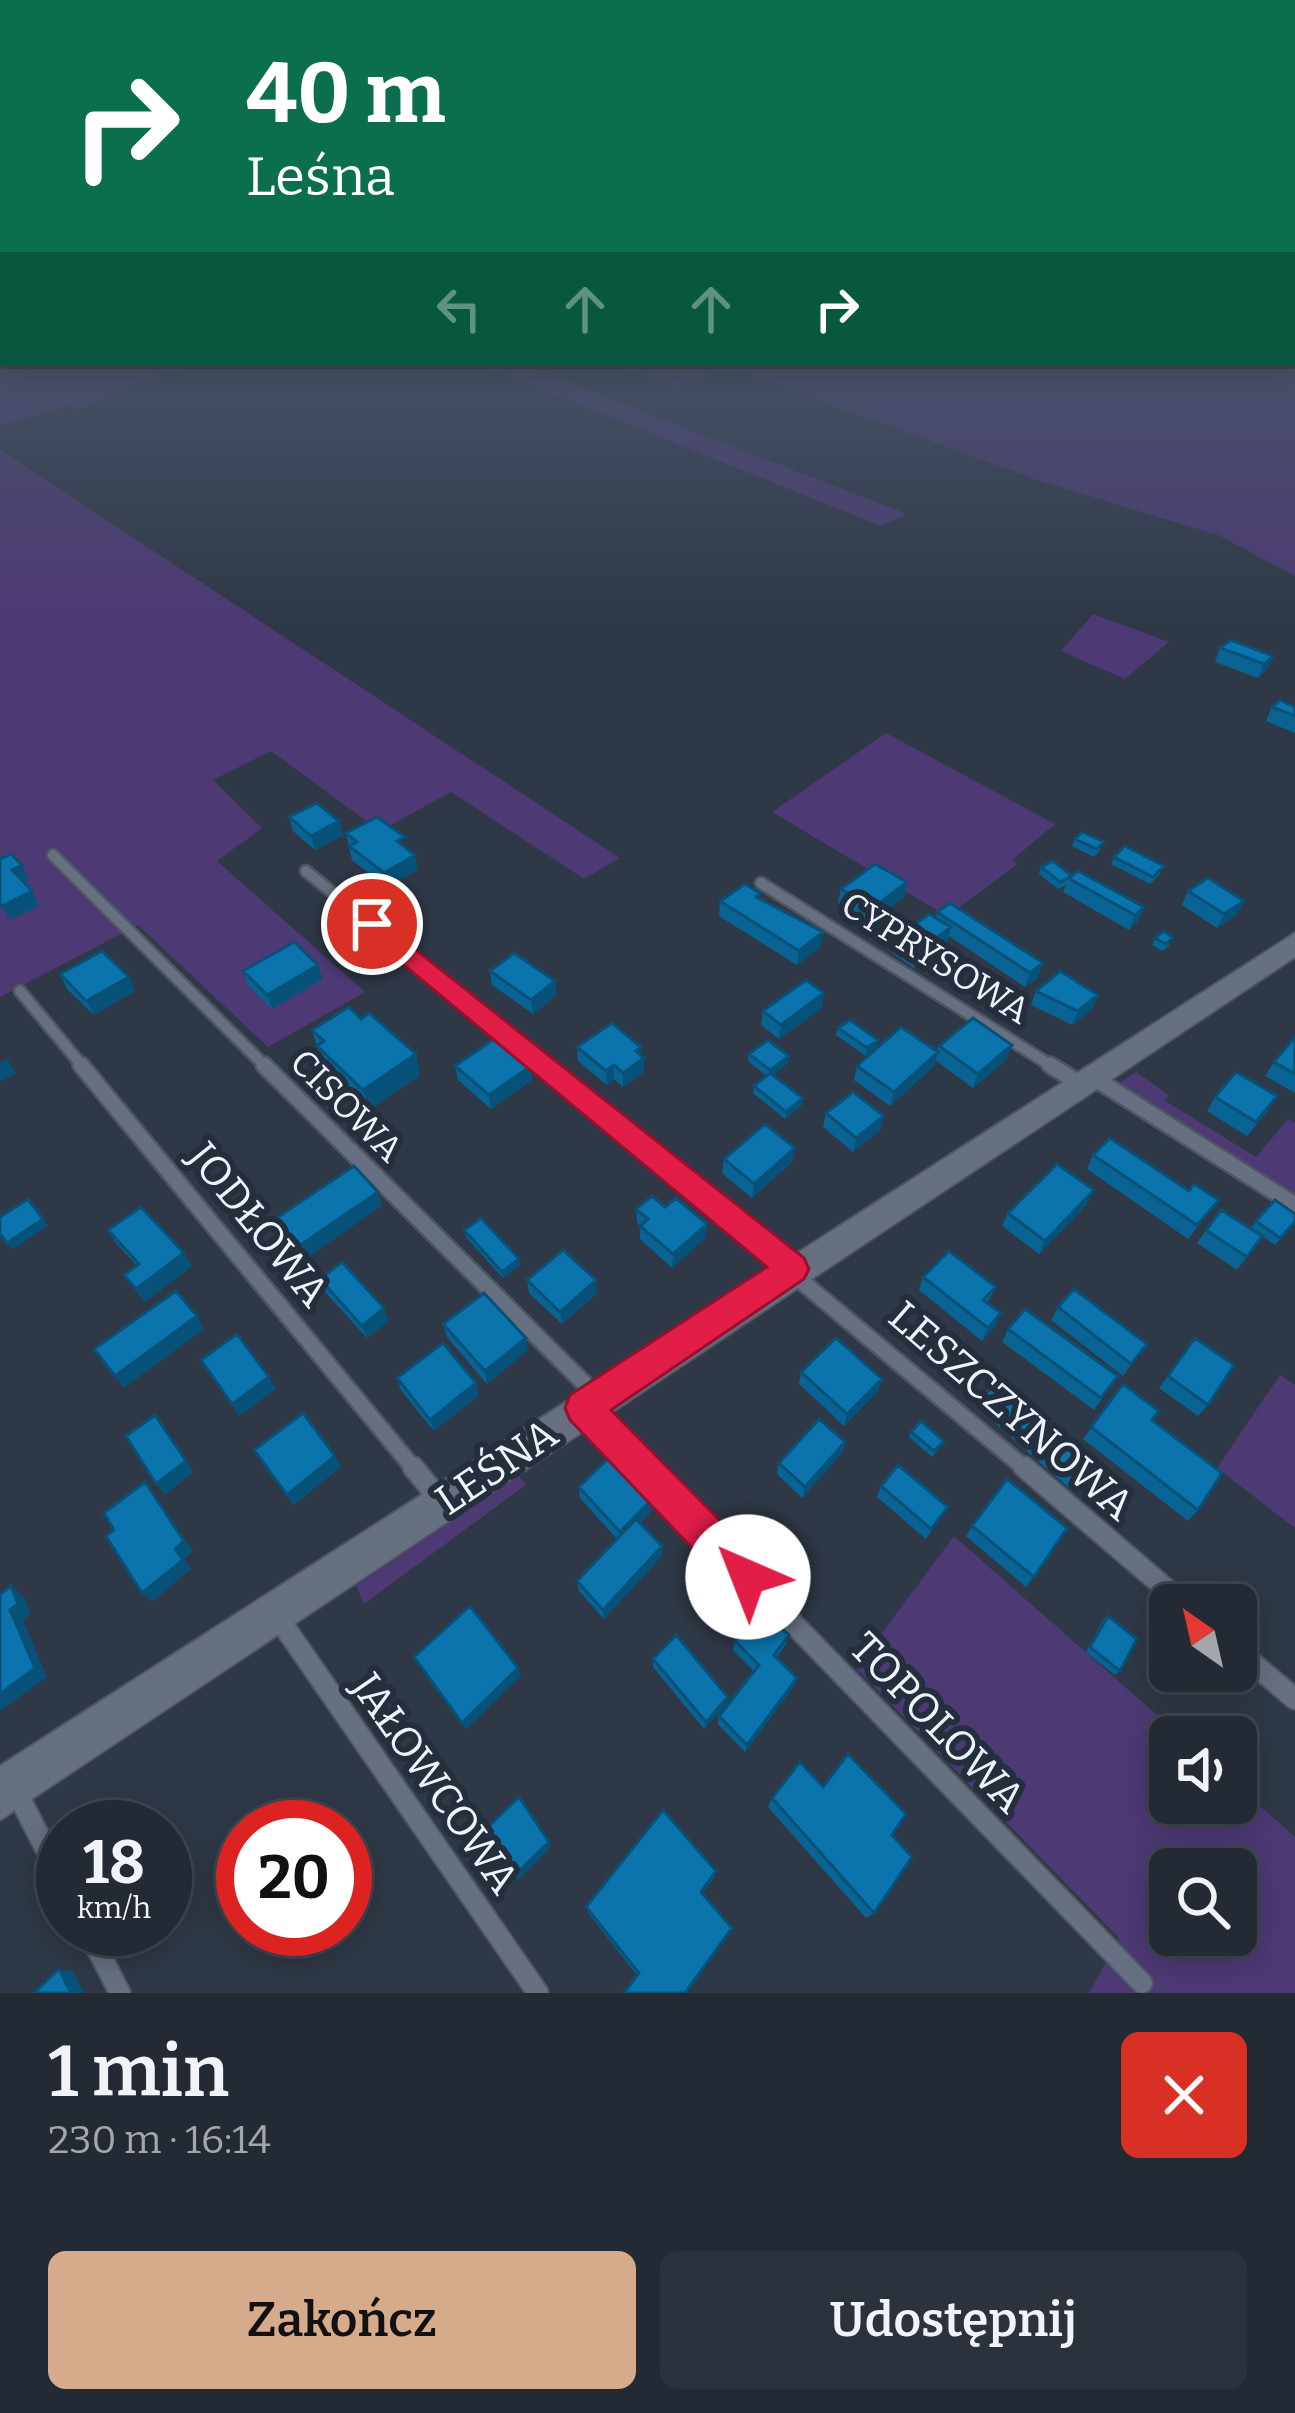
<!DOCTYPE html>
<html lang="pl">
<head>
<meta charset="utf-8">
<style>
	:root { --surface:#232a34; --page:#2b323c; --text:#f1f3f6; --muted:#a3a7ac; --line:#40464f; --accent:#d6ab8b }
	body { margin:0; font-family:Bitter,serif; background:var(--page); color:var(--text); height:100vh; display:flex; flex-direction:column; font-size:45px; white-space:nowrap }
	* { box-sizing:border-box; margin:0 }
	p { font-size:39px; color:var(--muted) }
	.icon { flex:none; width:66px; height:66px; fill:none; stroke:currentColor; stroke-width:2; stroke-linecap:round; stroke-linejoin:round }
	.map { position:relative; height:1993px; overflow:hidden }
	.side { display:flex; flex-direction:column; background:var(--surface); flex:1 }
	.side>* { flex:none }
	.guide { position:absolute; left:0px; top:0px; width:1296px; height:366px; box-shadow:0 6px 30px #0003,0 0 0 3px var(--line); background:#0b6e4f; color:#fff; overflow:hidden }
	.needle { width:78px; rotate:326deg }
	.tools { position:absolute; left:1149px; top:1584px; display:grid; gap:24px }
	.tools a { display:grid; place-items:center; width:108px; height:108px; border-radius:18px; background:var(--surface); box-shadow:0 6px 30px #0003,0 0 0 3px var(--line); font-size:60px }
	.speed { position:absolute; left:36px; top:1800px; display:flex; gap:24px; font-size:60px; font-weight:700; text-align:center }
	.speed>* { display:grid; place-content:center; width:156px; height:156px; border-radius:50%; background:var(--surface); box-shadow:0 6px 30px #0003,0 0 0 3px var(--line); line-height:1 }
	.speed small { font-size:30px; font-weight:400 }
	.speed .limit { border:18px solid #d22; background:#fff; color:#111 }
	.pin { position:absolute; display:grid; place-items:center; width:102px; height:102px; color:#fff; margin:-51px; border:6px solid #fff; border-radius:50%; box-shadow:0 3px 12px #0007 }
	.me { position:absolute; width:132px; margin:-66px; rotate:316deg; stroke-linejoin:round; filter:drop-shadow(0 0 9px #0008) }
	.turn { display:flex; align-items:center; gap:42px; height:252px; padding:0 48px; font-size:54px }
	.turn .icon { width:156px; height:156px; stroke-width:2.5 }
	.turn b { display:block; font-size:84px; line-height:102px }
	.lanes { display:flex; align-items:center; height:114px; padding:0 48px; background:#0003; justify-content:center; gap:60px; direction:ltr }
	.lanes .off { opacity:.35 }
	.round { display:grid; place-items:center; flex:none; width:126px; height:126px; border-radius:18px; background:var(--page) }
	.headline { display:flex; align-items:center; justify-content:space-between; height:204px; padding:0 48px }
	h1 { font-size:72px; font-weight:600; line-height:90px }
	.action { display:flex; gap:24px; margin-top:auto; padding:24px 48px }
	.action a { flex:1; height:138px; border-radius:18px; background:var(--accent); color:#111; font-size:48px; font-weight:600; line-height:138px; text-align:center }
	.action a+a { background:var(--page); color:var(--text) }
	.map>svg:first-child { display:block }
	.green { fill:#4d3974; fill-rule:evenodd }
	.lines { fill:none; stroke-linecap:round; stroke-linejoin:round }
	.service-far2-casing { stroke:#4f5662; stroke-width:15 }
	.service-far1-casing { stroke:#4f5662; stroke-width:20 }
	.service-casing { stroke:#4f5662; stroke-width:24 }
	.tertiary-casing { stroke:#4f5662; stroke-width:4 }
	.service-far2 { stroke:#667080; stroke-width:10 }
	.service-far1 { stroke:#667080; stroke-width:15 }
	.service { stroke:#667080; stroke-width:20 }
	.tertiary { fill:#667080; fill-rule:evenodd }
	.wall { fill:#096494 }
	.shaded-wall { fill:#085178 }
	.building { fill:#0b74ac; stroke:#085178; stroke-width:3 }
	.route { fill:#e11d48; stroke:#92132f; stroke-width:3 }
	.labels { text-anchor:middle; stroke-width:12; stroke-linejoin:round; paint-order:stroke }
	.street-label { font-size:36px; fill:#eef4fd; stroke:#252e3c }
	.near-street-label { font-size:42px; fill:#eef4fd; stroke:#252e3c }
</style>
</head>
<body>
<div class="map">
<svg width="1295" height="1993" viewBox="0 0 1295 1993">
	<rect width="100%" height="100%" fill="#2f3846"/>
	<path class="green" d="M0,343l3,20h200l-38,10 -89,37 -7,-5 -69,21z
		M1295,343v233l-77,-41 -178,-54 -310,-113 -53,19 -66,-24h682z
		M476,363h42l389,151 -26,12z
		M0,449l17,12 603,397 -36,21 -133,-87 -71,39 -109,-80 -58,29 49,48 -45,33 148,131 -97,55 -130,-122 -138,72z
		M1093,614l76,28 -44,37 -64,-28z
		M886,733l169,91 -43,36 6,4 -71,52 -175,-104z
		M1136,1072l33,23 -5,5 92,57 32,-38 7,4v76l-181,-112z
		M1280,1375l15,10v143l-78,-60z
		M518,1476l9,8 -163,120 -8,-18z
		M954,1536l228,201h-12v66h66v-18l59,52v156h-206l30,-55 -263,-270zM1170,1869h66v66h-66z"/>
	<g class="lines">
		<defs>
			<path id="service-far2" d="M53,855l214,213
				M306,871l241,197
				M761,883l294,185
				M20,991l64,77"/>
			<path id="service-far1" d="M81,1065l334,405
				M264,1065l334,332
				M543,1065l484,405
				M1050,1065l29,18
				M1091,1076l204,129
				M587,1412l44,45"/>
			<path id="service" d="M413,1467l28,34
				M1024,1467l161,138
				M654,1480l488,503
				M279,1619l259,374
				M1236,1649l59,50
				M17,1793l46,89
				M87,1929l33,64"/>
			<path id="tertiary" d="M1295,933v24l-1295,863v-54z"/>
		</defs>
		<use href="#service-far2" class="service-far2-casing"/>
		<use href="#service-far1" class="service-far1-casing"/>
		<use href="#service" class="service-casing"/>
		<use href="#tertiary" class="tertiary-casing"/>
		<use href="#service-far2" class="service-far2"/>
		<use href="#service-far1" class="service-far1"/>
		<use href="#service" class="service"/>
		<use href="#tertiary" class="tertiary"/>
	</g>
	<path class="wall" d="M1220,648l53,8 -6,13 -9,9 -43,-16z
		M1272,707h23v26l-29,-12z
		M289,817l50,4 4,14 -28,15 -22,-19z
		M346,833l61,16 11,20 -31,18 -35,-27z
		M1075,839l26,10 -7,8 -22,-11z
		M1114,857l47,16 -11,11 -39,-20z
		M1041,867l31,9 72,31 -6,14 -9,9 -66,-38 3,-7 -8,4 -19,-15z
		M907,882l-3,15 -34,26 -32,-20 3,-14z
		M1188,891l56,10 -8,14 -19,13 -35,-23z
		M760,899l61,47 -24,19 -78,-49 1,-15z
		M937,912l101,66 -13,9 -76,-51 -2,6 -33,26 -22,-15 3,-14 41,-21z
		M1155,938l15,7 -8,6 -10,-6z
		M243,971l80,8 -51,30 -24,-24z
		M490,971l65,10 1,15 -23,18 -41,-29z
		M60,974l69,3 6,14 -41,24 -27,-26z
		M1036,991l62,4 -6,14 -20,16 -41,-20z
		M822,1008l-43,31 -18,-14 2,-14z
		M838,1028l38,19 -10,9 -30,-21z
		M312,1030l108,45 -51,35 -46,-43z
		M1295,1037v56l-30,-17 9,-14z
		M939,1046l68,13 -34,29 -38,-28 -1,6 -44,40 -36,-26 3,-14 80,-15z
		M577,1047h64v8l3,3v14l-21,15 -9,-8 -7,6 -29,-24z
		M749,1054l39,9 -15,12 30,23 -1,7 -17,14 -32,-26 1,-7 13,-10 -19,-15z
		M455,1066l77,14 -41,29 -33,-29z
		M1215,1097l53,13 -21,26 -40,-25z
		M826,1113l54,17 -27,22 -30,-25z
		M1093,1155l96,36 30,9 -31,39 -101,-70z
		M724,1159l69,2 -41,37 -30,-25z
		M1087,1204l-48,50 -37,-28 6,-13z
		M382,1205l-81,57 -23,-28 -6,-13z
		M665,1207l41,30 -34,31 -32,-29v-13l-3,-4 -1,-13z
		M1256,1221l39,2 -20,22 -24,-17z
		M108,1230l84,36 -47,36 -21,-27 13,-9 -21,-23z
		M464,1230l56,35 -17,13 -37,-41z
		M1206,1230l56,6 -25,34 -40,-27z
		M923,1277l73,10 -9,16 14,10 -6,13 -13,15 -63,-51z
		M320,1279l69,42 -22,17 -42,-46z
		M527,1280l70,13 -35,31 -33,-31z
		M1058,1307l89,37 -24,32 -72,-56z
		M443,1324l85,26 -41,34 -40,-47z
		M1008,1329l110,47 -24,34 -92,-68z
		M1195,1338l13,67 -10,11 -39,-28z
		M801,1372l81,7 -4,12 -34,35 -45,-42z
		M397,1378l82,17 -45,36 -33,-41z
		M1123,1384l29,36 46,90 -10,11 -105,-82z
		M984,1396l108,62 -23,30 -91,-80z
		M911,1432l33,9 -12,16 -23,-20z
		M845,1442l-3,11 -40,45 -25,-24 2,-11z
		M881,1486l67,21 -22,32 -49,-42z
		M579,1487l83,12 -22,24 22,33 -58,63 -25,-28 -2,-10 40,-42 -37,-41z
		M972,1526l95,2 -41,59 -60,-51z
		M1108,1616l12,55 -5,4 -29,-23 17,-32z
		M789,1635l-3,9 -10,14 18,28 -49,66 -27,-28 1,-8 35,-45 -21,-21 2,-9z
		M653,1659l73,46 -22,24 -51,-62z
		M823,1787l69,48 -18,78 -8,5 -98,-111 4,-9z
		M716,1871l-2,7 -77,97 -49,-62 -2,-6z"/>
	<path class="shaded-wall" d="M1273,656l-6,13 -9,9 6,-14z
		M339,821l4,14 -28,15 -4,-14z
		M415,855l3,14 -31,18 -3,-14z
		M22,865l7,15 -10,4 -7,-14z
		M907,882l-3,15 -34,26 2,-14z
		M32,891l7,15 -29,14 -8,-14z
		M1244,901l-8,14 -19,13 7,-14z
		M1144,907l-6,14 -9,9 6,-15z
		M951,927l-4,15 -33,26 3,-15z
		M823,932l-2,14 -24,19 2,-14z
		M1043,963l-5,15 -13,9 5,-14z
		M318,965l5,14 -51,30 -5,-14z
		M129,977l6,14 -41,24 -8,-14z
		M555,981l1,15 -23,18 -2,-14z
		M824,993l-2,15 -43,31 2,-14z
		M1098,995l-6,14 -20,16 6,-14z
		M878,1040l-2,7 -10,9 1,-8z
		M1012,1045l-5,14 -34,29 5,-14z
		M641,1047v13l3,-2v14l-21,15v-14l13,-22z
		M938,1052l-4,14 -44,40 4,-14z
		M416,1054l4,21 -51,35 -6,-20z
		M789,1056l-1,7 -19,15 1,-8z
		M7,1059l9,14 -16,9v-19z
		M614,1065v14l-7,6 -1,-14z
		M531,1066l1,14 -41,29 -2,-14z
		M803,1098l-1,7 -17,14 1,-7z
		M884,1116l-4,14 -27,22 3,-14z
		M795,1148l-2,13 -41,37 2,-14z
		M1094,1190l-7,14 -48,50 6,-13z
		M378,1192l4,13 -81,57 -6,-13z
		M43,1219l5,7 -36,24 -5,-7z
		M707,1224l-1,13 -34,31 1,-14z
		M184,1253l8,13 -47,36 -9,-13z
		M519,1259l1,6 -17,13 -1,-6z
		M596,1280l1,13 -35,31 -2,-12z
		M384,1308l5,13 -22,17 -5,-12z
		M1001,1313l-6,13 -13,15 6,-13z
		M197,1316l7,13 -80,59 -9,-12z
		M526,1338l2,12 -41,34 -2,-13z
		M269,1377l7,12 -37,27 -7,-12z
		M882,1379l-4,12 -34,35 3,-12z
		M476,1383l3,12 -45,36 -4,-11z
		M163,1427l31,45 -29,23 -9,-11z
		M845,1442l-3,11 -40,45 3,-11z
		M335,1456l6,11 -48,39 -6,-11z
		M145,1482l48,69 -9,8 7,10 -39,33 -10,-9z
		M662,1489v10l-42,43v-10z
		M662,1546v10l-58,63 -1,-9z
		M11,1586l12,10 8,17 -8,7 24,57 -47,34v-17l10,-84z
		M518,1668l3,8 -55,54 -4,-7z
		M797,1678l-3,8 -49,66 2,-7z
		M728,1697l-2,8 -22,24 2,-7z
		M303,1804l7,6 11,17h-4z
		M549,1842l2,5 -33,33 -3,-5z
		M59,1969l14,2 11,22h-13z"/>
	<path class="building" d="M1231,640l42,16 -9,8 -44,-16z
		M1280,700l15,7v9l-23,-9z
		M317,803l22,18 -28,15 -22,-19z
		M377,817l28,20 -8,4 18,14 -31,18 -35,-27 8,-4 -11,-9z
		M1082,832l22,10 -7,7 -22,-10z
		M1125,846l39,20 -11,11 -39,-20z
		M11,854l11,11 -10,5 20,21 -30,15 -2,-2v-45z
		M1053,861l19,15 -12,6 -19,-15z
		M875,864l32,18 -35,27 -31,-20z
		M1078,871l66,36 -9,8 -67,-37z
		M1208,878l36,23 -20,13 -36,-23z
		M745,884l15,9 -4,4 67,35 -24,19 -79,-50z
		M950,903l93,60 -13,10 -93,-61z
		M929,914l22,13 -34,26 -22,-14z
		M1164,931l9,7 -7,6 -11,-6z
		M294,942l24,23 -51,30 -24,-24z
		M102,951l27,26 -43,24 -26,-27z
		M514,953l41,28 -24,19 -41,-29z
		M1060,971l38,24 -20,16 -42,-20z
		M806,980l18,13 -43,32 -18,-14z
		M349,1007l12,12 8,-6 47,41 -53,36 -46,-44 7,-5 -12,-11z
		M973,1018l39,27 -34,29 -39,-28z
		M850,1020l28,20 -11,8 -29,-20z
		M612,1023l29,24 -5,4 8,7 -21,15 -9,-8 -8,6 -29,-24z
		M901,1027l37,25 -44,40 -37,-26z
		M497,1037l34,29 -42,29 -34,-29z
		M1295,1037v37l-21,-12z
		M768,1040l21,16 -19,14 -21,-16z
		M1236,1072l41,24 -21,26 -41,-25z
		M770,1073l33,25 -17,14 -32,-26z
		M853,1092l31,24 -28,22 -30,-25z
		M765,1124l30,24 -41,36 -30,-25z
		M1110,1138l79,53 5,-7 25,16 -22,25 -104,-70z
		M1057,1164l37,26 -49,51 -37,-28z
		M354,1166l24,26 -83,57 -23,-28z
		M652,1196l13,11 11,-9 31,26 -34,30 -33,-28 8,-7 -12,-10z
		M28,1199l15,20 -36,24 -7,-9v-17z
		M1275,1200l20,14v8l-15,16 -24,-17z
		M141,1207l43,46 -48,36 -12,-14 15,-11 -31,-34z
		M1221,1210l41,26 -15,21 -41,-27z
		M481,1218l38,41 -17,13 -38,-42z
		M563,1250l33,30 -36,32 -33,-32z
		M949,1251l47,36 -13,13 18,13 -13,15 -65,-51z
		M342,1262l42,46 -22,18 -42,-47z
		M1074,1289l73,55 -16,20 -73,-57z
		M176,1291l21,25 -82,60 -21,-27z
		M484,1293l42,45 -41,33 -42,-47z
		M1025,1309l93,67 -17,22 -93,-69z
		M237,1334l32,43 -37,27 -31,-44z
		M836,1338l46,41 -35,35 -46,-42z
		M1195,1338l39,27 -26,40 -40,-29z
		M443,1343l33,40 -46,37 -33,-42z
		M1000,1379l92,79 -15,19 -93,-81z
		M1123,1384l36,27 -7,9 70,53 -24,37 -107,-83z
		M303,1413l32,43 -48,39 -33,-45z
		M155,1415l31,46 -30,23 -30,-48z
		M819,1419l26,23 -40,45 -26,-24z
		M921,1421l23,20 -10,10 -23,-19z
		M621,1446l41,43 -42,43 -41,-45z
		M898,1465l50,42 -17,22 -50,-43z
		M1007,1479l60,49 -33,49 -62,-51z
		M145,1482l39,59 -9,8 8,11 -41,33 -36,-57 8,-6 -10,-17z
		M636,1519l26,27 -59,64 -26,-29z
		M11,1586l7,18 -8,6 25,58 -35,26v-100z
		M470,1606l48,62 -56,55 -48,-66z
		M760,1609l29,26 -15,20 23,23 -50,67 -28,-29 40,-51 -24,-24z
		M1108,1616l29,23 -17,32 -30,-24z
		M676,1635l52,62 -22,25 -53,-63z
		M848,1754l58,60 -14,21 20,22 -38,56 -102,-115 28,-36 23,25z
		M519,1797l30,45 -34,33 -29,-46z
		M303,1804l14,23h-38z
		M663,1810l53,61 -15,21 31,36 -47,65h-61l15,-20 -53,-66z
		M264,1814l8,13h-22z
		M243,1853v23l-8,-15z
		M59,1969l12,24h-37z"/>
	<linearGradient id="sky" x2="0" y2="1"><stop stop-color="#1a1f26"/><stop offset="0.55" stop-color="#475368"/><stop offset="1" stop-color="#475368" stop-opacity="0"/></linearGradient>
	<rect width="1295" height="622" fill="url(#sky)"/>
	<path class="route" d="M372,915l432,343 5,11 -5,10 -193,131 151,153 6,14 -6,14 -14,6 -15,-6 -163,-171 -5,-12 5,-13 197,-128 -404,-336v-13z"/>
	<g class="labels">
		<g class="street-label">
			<text transform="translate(936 957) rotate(32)" y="13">CYPRYSOWA</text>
			<text transform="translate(347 1105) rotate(45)" y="13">CISOWA</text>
		</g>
		<g class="near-street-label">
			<text transform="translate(259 1224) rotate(51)" y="15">JODŁOWA</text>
			<text transform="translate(1012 1410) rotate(41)" y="15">LESZCZYNOWA</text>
			<text transform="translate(496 1466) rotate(-34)" y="15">LEŚNA</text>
			<text transform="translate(938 1722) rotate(46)" y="15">TOPOLOWA</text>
			<text transform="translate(436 1783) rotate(55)" y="15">JAŁOWCOWA</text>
		</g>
	</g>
</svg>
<div class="tools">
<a><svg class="needle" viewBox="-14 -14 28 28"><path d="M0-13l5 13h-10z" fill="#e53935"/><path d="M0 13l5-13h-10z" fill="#a3a7ac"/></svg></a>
<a><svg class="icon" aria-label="sound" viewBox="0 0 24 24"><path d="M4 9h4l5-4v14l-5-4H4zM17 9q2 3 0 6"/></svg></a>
<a><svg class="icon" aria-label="search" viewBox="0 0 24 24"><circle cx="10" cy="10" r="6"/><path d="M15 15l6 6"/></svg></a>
</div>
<div class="speed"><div>18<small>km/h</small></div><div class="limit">20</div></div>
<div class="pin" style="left:372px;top:924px;background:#d93025"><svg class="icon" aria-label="arrive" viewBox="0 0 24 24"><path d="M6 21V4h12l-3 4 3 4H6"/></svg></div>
<svg class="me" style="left:748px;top:1577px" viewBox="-20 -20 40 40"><circle r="19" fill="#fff"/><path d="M0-13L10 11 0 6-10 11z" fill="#e11d48"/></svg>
<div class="guide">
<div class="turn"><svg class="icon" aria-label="right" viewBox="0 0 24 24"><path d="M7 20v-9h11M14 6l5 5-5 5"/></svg><div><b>40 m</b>Leśna</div></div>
<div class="lanes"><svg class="icon off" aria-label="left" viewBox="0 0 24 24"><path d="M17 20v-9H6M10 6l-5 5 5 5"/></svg><svg class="icon off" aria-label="ahead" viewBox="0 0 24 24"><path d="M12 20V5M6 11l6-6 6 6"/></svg><svg class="icon off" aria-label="ahead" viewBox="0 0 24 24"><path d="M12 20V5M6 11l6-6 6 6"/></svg><svg class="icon" aria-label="right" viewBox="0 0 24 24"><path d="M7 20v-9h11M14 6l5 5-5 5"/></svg></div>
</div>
</div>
<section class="side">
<div class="headline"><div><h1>1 min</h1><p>230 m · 16:14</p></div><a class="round" style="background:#d93025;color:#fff"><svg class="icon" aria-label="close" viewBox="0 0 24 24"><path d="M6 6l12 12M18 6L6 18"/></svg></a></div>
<div class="action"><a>Zakończ</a><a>Udostępnij</a></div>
</section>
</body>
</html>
